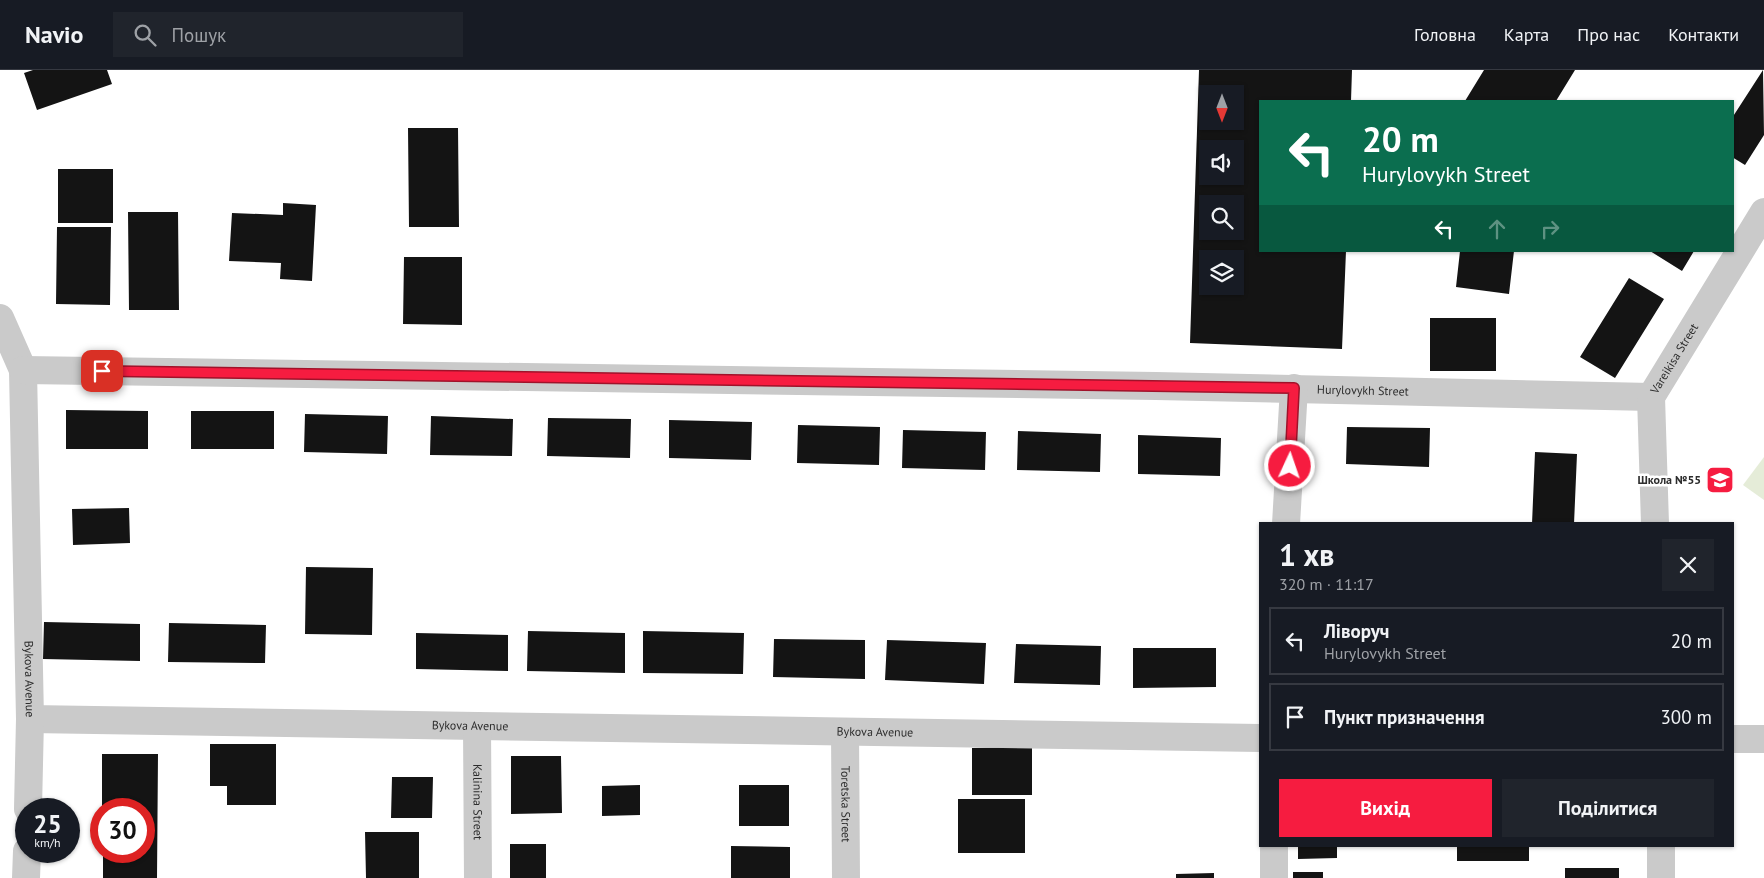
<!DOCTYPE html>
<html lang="uk">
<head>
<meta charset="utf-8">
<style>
	:root { --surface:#171b24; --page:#20242c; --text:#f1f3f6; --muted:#9ea1a6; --line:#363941; --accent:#f61c40 }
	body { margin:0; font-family:"PT Sans",sans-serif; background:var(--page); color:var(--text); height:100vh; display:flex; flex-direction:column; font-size:19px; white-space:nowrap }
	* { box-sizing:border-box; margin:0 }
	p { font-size:16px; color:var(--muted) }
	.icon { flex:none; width:28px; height:28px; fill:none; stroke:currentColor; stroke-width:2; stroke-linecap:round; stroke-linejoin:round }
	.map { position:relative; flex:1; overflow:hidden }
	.details { position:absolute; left:1259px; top:452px; width:475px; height:325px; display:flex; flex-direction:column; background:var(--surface); border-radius:0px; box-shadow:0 1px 4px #0004 }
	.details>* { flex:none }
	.hud { position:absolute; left:1259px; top:30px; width:475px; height:152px; border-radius:0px; box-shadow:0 1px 4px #0004; background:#0b6e4f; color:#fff; overflow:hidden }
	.needle { width:32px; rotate:180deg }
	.buttons { position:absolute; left:1199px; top:15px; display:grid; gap:10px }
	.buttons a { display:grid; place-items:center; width:45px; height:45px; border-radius:0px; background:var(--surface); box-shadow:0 1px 4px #0004; font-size:25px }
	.speed { position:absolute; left:15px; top:728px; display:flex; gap:10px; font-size:25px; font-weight:700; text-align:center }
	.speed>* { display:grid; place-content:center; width:65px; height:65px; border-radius:50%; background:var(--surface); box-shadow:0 1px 4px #0004; line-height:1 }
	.speed small { font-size:12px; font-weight:400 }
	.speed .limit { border:8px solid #d22; background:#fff; color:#111 }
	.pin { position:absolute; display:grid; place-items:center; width:42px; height:42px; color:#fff; margin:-21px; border-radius:10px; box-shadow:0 2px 8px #0006 }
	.me { position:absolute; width:55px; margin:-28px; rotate:3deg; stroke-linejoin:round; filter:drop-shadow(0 0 4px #0008) }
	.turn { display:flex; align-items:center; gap:18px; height:105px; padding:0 20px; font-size:22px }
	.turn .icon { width:65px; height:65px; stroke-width:2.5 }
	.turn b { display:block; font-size:35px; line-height:42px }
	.lanes { display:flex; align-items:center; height:48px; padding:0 20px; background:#0003; justify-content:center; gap:25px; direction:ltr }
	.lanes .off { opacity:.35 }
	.round { display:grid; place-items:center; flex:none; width:52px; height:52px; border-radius:0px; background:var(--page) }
	.head { display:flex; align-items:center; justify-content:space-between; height:85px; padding:0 20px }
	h1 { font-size:30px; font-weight:700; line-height:38px }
	.action { display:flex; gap:10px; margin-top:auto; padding:10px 20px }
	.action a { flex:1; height:58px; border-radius:0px; background:var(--accent); color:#fff; font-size:20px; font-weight:700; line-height:58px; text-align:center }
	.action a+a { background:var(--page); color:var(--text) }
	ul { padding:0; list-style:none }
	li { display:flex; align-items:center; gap:15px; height:68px; margin:0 10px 8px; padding:0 10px; border:2px solid var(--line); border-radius:0px }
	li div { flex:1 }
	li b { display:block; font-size:19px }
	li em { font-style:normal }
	header { display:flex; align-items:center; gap:30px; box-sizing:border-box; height:70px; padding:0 25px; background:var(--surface); border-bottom:1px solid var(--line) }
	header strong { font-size:24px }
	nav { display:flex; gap:28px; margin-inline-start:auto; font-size:18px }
	.search { width:350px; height:45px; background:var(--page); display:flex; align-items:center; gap:12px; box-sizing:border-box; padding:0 18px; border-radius:0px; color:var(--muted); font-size:19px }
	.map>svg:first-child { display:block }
	.green { fill:#e5ecd8 }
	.building { fill:#141414; fill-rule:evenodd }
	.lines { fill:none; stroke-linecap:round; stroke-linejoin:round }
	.minor { stroke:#cacaca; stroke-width:28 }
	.route-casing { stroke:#a0122a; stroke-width:12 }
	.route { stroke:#f61c40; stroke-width:9 }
	.labels { text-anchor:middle; stroke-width:5; stroke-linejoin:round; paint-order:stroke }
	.street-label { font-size:12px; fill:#2d2d2d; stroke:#fff }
	.poi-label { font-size:12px; font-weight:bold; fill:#2d2d2d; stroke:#fff; text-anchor:end }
</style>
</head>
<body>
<header>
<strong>Navio</strong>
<div class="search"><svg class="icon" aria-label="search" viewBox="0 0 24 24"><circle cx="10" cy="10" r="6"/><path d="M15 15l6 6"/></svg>Пошук</div>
<nav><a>Головна</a><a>Карта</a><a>Про нас</a><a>Контакти</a></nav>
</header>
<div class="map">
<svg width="1764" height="808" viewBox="0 0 1764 808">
	<rect width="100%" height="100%" fill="#fff"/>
	<path class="green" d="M1764,387v43l-21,-15z"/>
	<path class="building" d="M33,0h74l5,14 -75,26 -13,-37z
		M1199,0h153l-1,31h-91v150h86l-4,98 -152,-6zM1208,24h27v27h-27zM1208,79h27v27h-27zM1208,134h27v27h-27zM1208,189h27v27h-27z
		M1484,0h91l-19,31h-91z
		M1763,0l1,65 -19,30 -13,-8v-39z
		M408,58h50l1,99h-50z
		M58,99h55v54h-55z
		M283,133l33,2 -4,76 -32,-2 1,-16 -52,-2 3,-48 51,2z
		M128,142h50l1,98h-50z
		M57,157h54l-1,78 -54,-1z
		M1460,181h54l-5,43 -53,-7z
		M1650,181h44l-12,20z
		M404,187h58v68l-59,-1z
		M1629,208l35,21 -49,79 -35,-21z
		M1430,248h66v53h-66z
		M66,340l82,1v38h-82z
		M191,341h83v38h-83z
		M305,344l83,2 -1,38 -83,-2z
		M431,346l82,3 -1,37 -82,-1z
		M548,348l83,1 -1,39 -83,-2z
		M669,350l83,2 -1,38 -82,-2z
		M798,355l82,2 -1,38 -82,-2z
		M1347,357l83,1 -1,39 -83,-3z
		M903,360l83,2 -1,38 -83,-2z
		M1018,361l83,3 -1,38 -83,-2z
		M1138,365l83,3 -1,38 -82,-2z
		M1535,382l42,2 -3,70h-42z
		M129,438l1,35 -57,2 -1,-36z
		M306,497l67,1 -1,67 -67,-1z
		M44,552l96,2v37l-97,-2z
		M169,553l97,2 -1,38 -97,-1z
		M528,561l97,2v40l-98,-2z
		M643,561l101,2 -1,41 -100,-1z
		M416,563l92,2v36l-92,-2z
		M774,569l91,1v39l-92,-2z
		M887,570l99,3 -2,41 -99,-4z
		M1016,574l85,2 -1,39 -86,-2z
		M1133,578h83v39l-83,1z
		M210,674h66v61h-49v-19h-17z
		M1032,677v48h-60v-47z
		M102,684h56l-1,124h-54v-27h41v-42h-42z
		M511,686h50l1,57 -51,1z
		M392,707h41l-1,41h-41z
		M640,715v30l-38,1v-30z
		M739,715h50v41h-50z
		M958,729h67v54h-67z
		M365,762h54v46h-53z
		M510,774h36v34h-36z
		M731,776l59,1v31h-59z
		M1298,776h39v12l-39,1z
		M1457,776h72v15h-72z
		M1565,798h54v10h-54z
		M1293,802h30v6h-30z
		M1214,803v5h-38v-4z"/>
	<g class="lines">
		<g class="minor">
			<path id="s1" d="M0,248l23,52 7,349 1230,19"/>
			<path id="s2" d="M23,300l1133,16 495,11"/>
			<path d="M1286,454l8,-136"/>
			<path id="s3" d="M1655,454l-4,-127 113,-185"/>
			<path id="s4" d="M477,656l1,152"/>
			<path id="s5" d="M845,662l1,146"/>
			<path d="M1732,669h32"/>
			<path d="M28,739l2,-90"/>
			<path d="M26,808l1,-27"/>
			<path d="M1274,808v-32"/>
			<path d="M1661,808v-32"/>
		</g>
	</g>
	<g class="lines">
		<defs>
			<path id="route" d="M102,301l1192,17 -4,78"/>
		</defs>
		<use href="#route" class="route-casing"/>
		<use href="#route" class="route"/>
	</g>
	<defs>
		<symbol id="school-square" viewBox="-11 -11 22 22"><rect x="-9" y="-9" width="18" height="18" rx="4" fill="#f61c40" stroke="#fff"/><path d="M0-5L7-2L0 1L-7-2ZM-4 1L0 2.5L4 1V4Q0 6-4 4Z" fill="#fff"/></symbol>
	</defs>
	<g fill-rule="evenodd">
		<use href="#school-square" x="1704" y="394" width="32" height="32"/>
	</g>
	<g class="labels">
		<g class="street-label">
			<text dy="4" stroke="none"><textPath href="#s3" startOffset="172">Vareikisa Street</textPath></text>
			<text dy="4" stroke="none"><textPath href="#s2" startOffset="1340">Hurylovykh Street</textPath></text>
			<text dy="4" stroke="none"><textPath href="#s1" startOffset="366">Bykova Avenue</textPath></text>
			<text dy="4" stroke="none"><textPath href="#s1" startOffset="846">Bykova Avenue</textPath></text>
			<text dy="4" stroke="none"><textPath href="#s1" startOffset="1251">Bykova Avenue</textPath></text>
			<text dy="4" stroke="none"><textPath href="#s4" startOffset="76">Kalinina Street</textPath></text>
			<text dy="4" stroke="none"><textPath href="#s5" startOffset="72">Toretska Street</textPath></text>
		</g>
		<g class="poi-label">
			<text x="1701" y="414">Школа №55</text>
		</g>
	</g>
</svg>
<div class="buttons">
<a><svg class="needle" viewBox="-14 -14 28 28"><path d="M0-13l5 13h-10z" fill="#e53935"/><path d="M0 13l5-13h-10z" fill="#9ea1a6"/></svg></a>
<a><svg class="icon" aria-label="sound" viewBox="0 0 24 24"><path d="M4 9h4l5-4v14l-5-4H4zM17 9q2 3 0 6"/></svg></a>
<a><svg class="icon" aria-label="search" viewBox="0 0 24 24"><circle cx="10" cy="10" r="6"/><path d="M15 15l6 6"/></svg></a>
<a><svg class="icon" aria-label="layers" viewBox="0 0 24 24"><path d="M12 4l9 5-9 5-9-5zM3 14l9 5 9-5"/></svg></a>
</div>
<div class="speed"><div>25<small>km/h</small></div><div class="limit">30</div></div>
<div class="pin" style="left:102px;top:301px;background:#d93025"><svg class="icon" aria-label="arrive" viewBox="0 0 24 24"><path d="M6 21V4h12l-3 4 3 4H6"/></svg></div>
<svg class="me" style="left:1290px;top:396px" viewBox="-20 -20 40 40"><circle r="17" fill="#f61c40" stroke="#fff" stroke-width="3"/><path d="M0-11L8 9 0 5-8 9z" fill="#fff"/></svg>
<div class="hud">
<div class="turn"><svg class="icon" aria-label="left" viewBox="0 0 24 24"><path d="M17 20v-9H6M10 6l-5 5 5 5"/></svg><div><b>20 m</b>Hurylovykh Street</div></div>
<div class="lanes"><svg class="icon" aria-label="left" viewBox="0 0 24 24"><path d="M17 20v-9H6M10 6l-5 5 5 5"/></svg><svg class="icon off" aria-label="ahead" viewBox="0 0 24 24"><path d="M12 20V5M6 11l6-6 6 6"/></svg><svg class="icon off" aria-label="right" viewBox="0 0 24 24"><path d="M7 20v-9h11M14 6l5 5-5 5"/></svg></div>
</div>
<section class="details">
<div class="head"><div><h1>1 хв</h1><p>320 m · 11:17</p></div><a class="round"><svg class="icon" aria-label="close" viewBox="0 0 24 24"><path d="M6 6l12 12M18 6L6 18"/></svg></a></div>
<ul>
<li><svg class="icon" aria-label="left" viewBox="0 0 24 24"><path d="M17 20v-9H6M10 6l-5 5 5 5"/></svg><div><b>Ліворуч</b><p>Hurylovykh Street</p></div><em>20 m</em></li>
<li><svg class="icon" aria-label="arrive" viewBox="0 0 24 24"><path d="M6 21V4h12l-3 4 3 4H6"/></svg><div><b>Пункт призначення</b></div><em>300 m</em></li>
</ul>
<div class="action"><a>Вихід</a><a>Поділитися</a></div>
</section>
</div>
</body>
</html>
